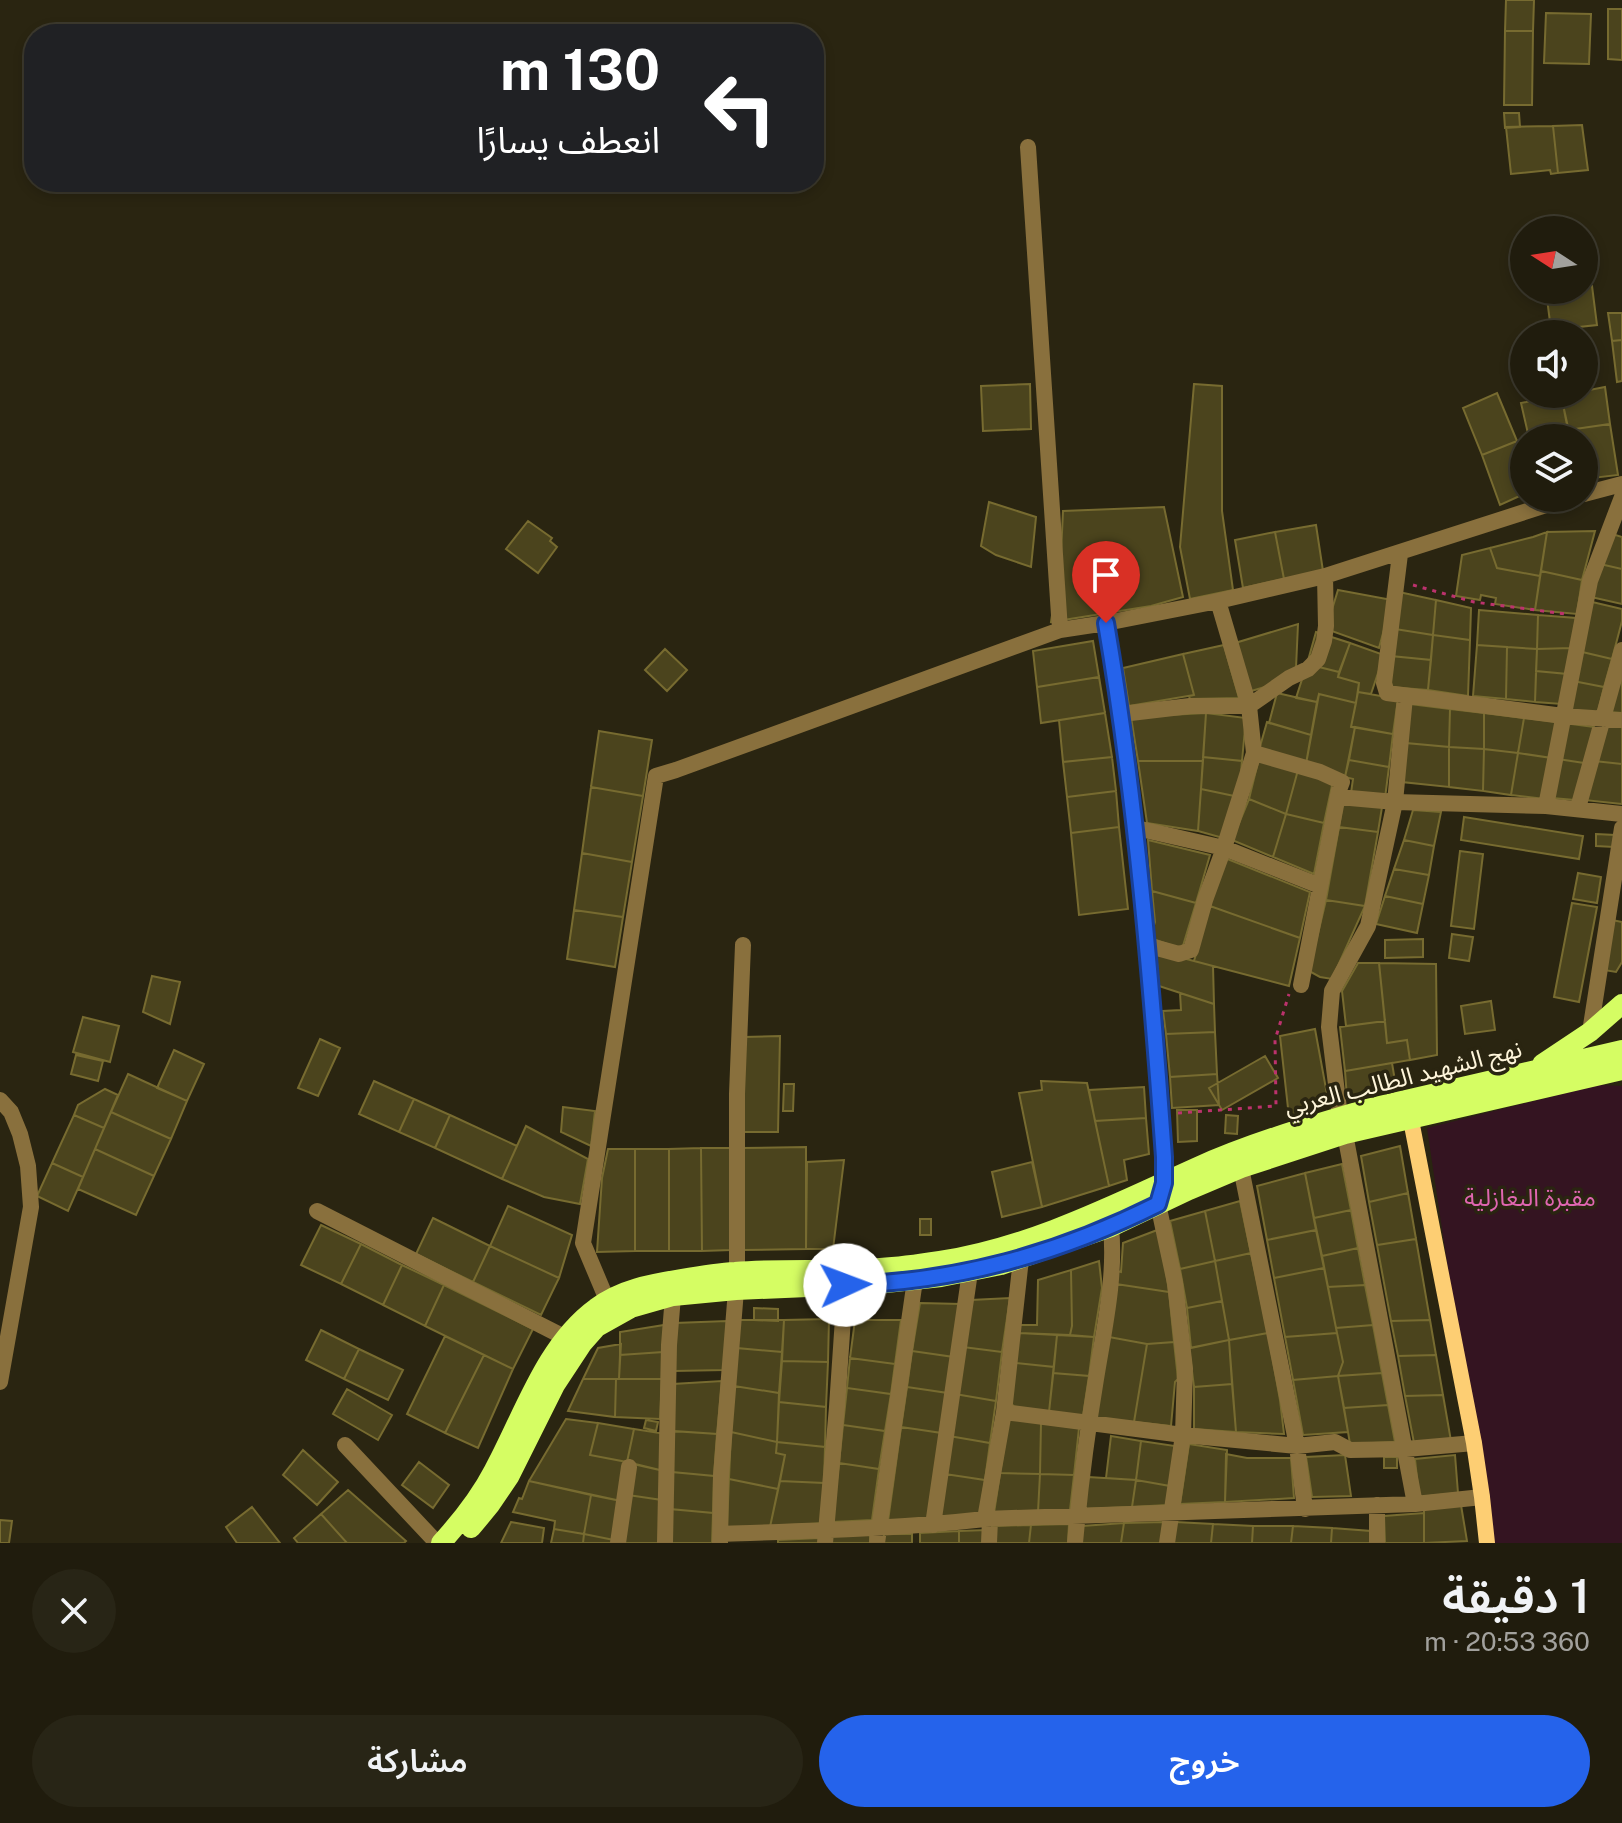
<!DOCTYPE html>
<html lang="ar">
<head>
<meta charset="utf-8">
<style>
	:root { --surface:#201c0d; --page:#282516; --text:#f1f3f6; --muted:#a2a19d; --line:#3d3a2e; --accent:#2563eb }
	body { margin:0; font-family:"Public Sans","Noto Sans Arabic",sans-serif; background:var(--page); color:var(--text); direction:rtl; height:100vh; display:flex; flex-direction:column; font-size:30px; white-space:nowrap }
	* { box-sizing:border-box; margin:0 }
	p { font-size:26px; color:var(--muted) }
	.icon { flex:none; width:44px; height:44px; fill:none; stroke:currentColor; stroke-width:2; stroke-linecap:round; stroke-linejoin:round }
	.map { position:relative; height:1543px; overflow:hidden; direction:ltr }
	.details { display:flex; flex-direction:column; background:var(--surface); flex:1 }
	.details>* { flex:none }
	.top-card { position:absolute; left:24px; top:24px; width:800px; height:168px; border-radius:32px; box-shadow:0 4px 12px #0003,0 0 0 2px var(--line); direction:rtl; background:#202124; color:#fff; overflow:hidden }
	.needle { width:52px; rotate:282deg }
	.controls { position:absolute; left:1510px; top:216px; display:grid; gap:16px }
	.controls a { display:grid; place-items:center; width:88px; height:88px; border-radius:50%; background:var(--surface); box-shadow:0 4px 12px #0003,0 0 0 2px var(--line); font-size:40px }
	.pin { position:absolute; display:grid; place-items:center; width:68px; height:68px; color:#fff; margin:-82px -34px; border-radius:50% 50% 50% 0; rotate:-45deg; box-shadow:0 0 8px #0007 }
	.pin .icon { rotate:45deg }
	.me { position:absolute; width:88px; margin:-44px; rotate:88deg; stroke-linejoin:round; filter:drop-shadow(0 0 6px #0008) }
	.turn { display:flex; align-items:center; gap:28px; height:168px; padding:0 32px; font-size:36px }
	.turn .icon { width:104px; height:104px; stroke-width:2.5 }
	.turn b { display:block; font-size:56px; line-height:68px }
	.round { display:grid; place-items:center; flex:none; width:84px; height:84px; border-radius:42px; background:var(--page) }
	.overview { display:flex; align-items:center; justify-content:space-between; height:136px; padding:0 32px }
	h1 { font-size:48px; font-weight:600; line-height:60px }
	.button { display:flex; gap:16px; margin-top:auto; padding:16px 32px }
	.button a { flex:1; height:92px; border-radius:48px; background:var(--accent); color:#fff; font-size:32px; font-weight:600; line-height:92px; text-align:center }
	.button a+a { background:var(--page); color:var(--text) }
	.map>svg:first-child { display:block }
	.green { fill:#341421 }
	.building { fill:#4b441d; stroke:#776b30; stroke-width:2 }
	.lines { fill:none; stroke-linecap:round; stroke-linejoin:round }
	.path { stroke:#bc326d; stroke-width:3; stroke-dasharray:4 6; stroke-linecap:butt }
	.street { stroke:#89703d; stroke-width:16 }
	.secondary { stroke:#fdce73; stroke-width:16 }
	.primary { stroke:#d5fd63; stroke-width:20 }
	.route-casing { stroke:#184099; stroke-width:20 }
	.route { stroke:#2563eb; stroke-width:14 }
	.labels { text-anchor:middle; stroke-width:7; stroke-linejoin:round; paint-order:stroke }
	.street-label { font-size:24px; fill:#fff6db; stroke:#2a2511 }
	.park-label { font-size:24px; fill:#e066b1; stroke:#2a2511 }
</style>
</head>
<body>
<div class="map">
<svg width="1622" height="1543" viewBox="0 0 1622 1543">
	<rect width="100%" height="100%" fill="#2a2511"/>
	<path class="green" d="M1598,1085l24,1v457h-129l-19,-99 -47,-316z"/>
	<path class="building" d="M1506,0h28l-1,31h-28z
		M1608,9h14v51l-14,-1z
		M1546,13l45,1 -2,50 -45,-1z
		M1505,31h28l-1,74h-28z
		M1504,113h15l1,14 -15,1z
		M1582,125l6,45 -30,3 -5,-47z
		M1553,126l5,47 -7,1 -1,-4 -39,4 -5,-47z
		M1592,286l5,39 -46,5 -5,-39 38,-1v-3z
		M1608,313h14v27l-10,1z
		M1622,340v41l-5,1 -5,-41z
		M1030,384l1,45 -48,2 -2,-45z
		M1194,384l28,2v125l11,79 -43,9 -10,-52z
		M1605,387l5,37 -42,6 -7,-35 23,-1v-3z
		M1497,393l20,48 -35,14 -19,-47z
		M1561,395l8,37 -27,6h-13l-8,-35z
		M1610,424l8,51 -34,4v-41h-14l-2,-8z
		M1517,441l7,27v26l-24,11 -18,-50z
		M989,502l47,15 -5,50 -35,-12 -15,-9z
		M1164,507l19,90 -32,9 -100,16 10,-68 2,-43z
		M528,521l24,17 -2,3 7,6 -19,26 -32,-24z
		M1316,525l7,46 -39,8 -9,-47z
		M1595,531l-13,49 -41,-9 6,-39z
		M1275,532l9,47 -41,9 -8,-48z
		M1547,532l-7,44 -43,-8 -7,-20 43,-11z
		M1609,533l13,4v32l-22,-5z
		M1490,548l7,20 43,8 -5,34 -40,-6 1,-6 -15,-3 -1,5 -24,-4 6,-41z
		M1600,564l22,5v35l-31,-7z
		M1541,571l41,9 -5,34 -42,-4z
		M1338,590l54,10 -13,48 -53,-19z
		M1399,592l37,8 -3,35 -38,-6z
		M1436,600l35,8 -1,32 -37,-5z
		M1588,601l34,8v12l-10,38 -34,-8z
		M1479,610l59,5 -1,34 -60,-4z
		M1538,615l38,3 -5,30 -34,1z
		M1298,624l-2,44 -4,11 -44,13 -13,-49z
		M1395,629l38,6 -2,25 -40,-4z
		M1316,632l34,11 -11,29 -32,-8z
		M1433,635l37,5 -2,56 -40,-6z
		M1093,641l6,36 -62,10 -4,-36z
		M1350,643l34,12 -13,39 -13,-2 1,-9 -21,-6z
		M1224,645l15,53 -49,1 -1,-3 5,-1 -11,-41z
		M1477,645l30,2 -1,52 -33,-3z
		M1507,647l30,2 -2,53 -29,-3z
		M1571,648l-4,26 -31,-3 1,-22z
		M665,649l22,21 -20,21 -22,-21z
		M1578,651l34,8 -8,28 -31,-6z
		M1183,654l11,41 -65,11 -6,-38z
		M1391,656l40,4 -3,30 -40,-3z
		M1307,664l32,8 -1,5 21,6 -3,20 -37,-9 -2,8 -21,-4z
		M1536,671l31,3 -5,30 -27,-2z
		M1622,673v40l-12,-1z
		M1099,677l6,36 -64,10 -4,-36z
		M1573,681l31,6 -7,29 -29,-6z
		M1358,692l40,7 -5,35 -42,-7z
		M1277,693l40,9 -6,33 -42,-12z
		M1319,694l37,9 -5,24h4l-10,50 -39,-13z
		M1410,704l40,5 -1,38 -43,-4z
		M1450,709l34,4v36l-35,-2z
		M1105,713l7,44 -49,5 -4,-42z
		M1206,713l-3,48h-65l-7,-44z
		M1206,713l40,5 -4,43 -39,-4z
		M1484,713l40,5 -6,35 -34,-4z
		M1524,718l34,4 -6,36 -34,-5z
		M1267,722l44,13 -5,29 -47,-14z
		M1564,723l30,4 -10,36 -26,-4z
		M1604,723l18,2v39l-28,-3z
		M1355,727l38,7 -4,33 -40,-7z
		M599,731l53,9 -9,56 -52,-9z
		M1406,743l43,4v40l-47,-5z
		M1449,747l35,2 -1,42 -34,-4z
		M1484,749l34,4 -7,42 -28,-4z
		M1518,753l34,5 -7,41 -34,-4z
		M1112,757l4,34 -49,6 -4,-35z
		M1203,757l39,4 -3,36 -38,-8z
		M1259,758l39,12 -12,44 -37,-15z
		M1558,759l26,4 -9,37 -23,-2z
		M1349,760l40,7 -4,31 -34,-5 2,-14 -8,-2z
		M1138,761h65l-5,70 -51,-8z
		M1594,761l28,3v40l-38,-4z
		M1298,770l35,11 -9,42 -38,-9z
		M591,787l52,9 -11,66 -50,-9z
		M1201,789l38,8 -16,41 -25,-7z
		M1116,791l3,36 -48,6 -4,-36z
		M1249,799l37,15 -13,43 -41,-17z
		M1343,802l39,5 -4,25 -39,-5z
		M1413,810l28,2 -7,34 -30,-6z
		M1286,814l38,9 -10,51 -41,-17z
		M1464,817l119,19 -4,23 -118,-19z
		M1119,827l9,82 -49,6 -8,-82z
		M1339,827l39,5 -13,74 -39,-6z
		M1596,834l19,1 -1,12 -18,-1z
		M1148,840l62,15 -14,48 -44,-12z
		M1404,840l30,6 -5,29 -35,-6z
		M1460,851l23,3 -9,75 -23,-3z
		M582,853l50,9 -9,55 -49,-7z
		M1225,858l85,34 -10,46 -90,-32z
		M1394,869l35,6 -6,29 -38,-8z
		M1578,873l23,4 -4,26 -24,-4z
		M1152,891l44,12 -14,46 -32,-11 5,-16z
		M1385,896l38,8 -6,29 -41,-9z
		M1326,900l39,6 -33,73 -12,-2 -11,-6z
		M1572,903l25,4 -18,95 -25,-5z
		M1210,906l90,32 -11,48 -95,-25z
		M574,910l49,7 -8,50 -48,-8z
		M1612,920l10,2v40l-6,10 -12,-2z
		M1452,934l21,3 -4,24 -20,-3z
		M1423,939v18l-38,1v-18z
		M1156,951l57,15 1,38 -55,-18z
		M1358,963h21l6,58 -39,5 -4,-35z
		M1379,963l57,1 1,91 -27,5 -3,-20 -20,3z
		M152,976l28,6 -10,42 -27,-12z
		M1180,993l34,11 1,28 -49,2 -3,-23 18,-1z
		M1491,1001l4,29 -30,4 -4,-28z
		M83,1017l36,9 -9,36 -37,-10z
		M1385,1021l2,22 20,-3 3,20 -65,11 -5,-44z
		M1315,1029l14,76 -40,12 -9,-81z
		M1215,1032l2,42 -47,3 -4,-43z
		M780,1036l-2,96h-34v-95z
		M320,1039l20,9 -22,48 -20,-8z
		M174,1050l30,14 -17,37 -30,-13z
		M76,1055l27,6 -5,20 -27,-7z
		M1265,1056l13,22 -56,32 -13,-22z
		M1392,1063l4,24 -49,11 -2,-27z
		M128,1074l59,27 -16,38 -60,-27z
		M1217,1074l2,31 -47,3 -2,-31z
		M374,1081l40,18 -15,33 -40,-18z
		M1041,1081l46,2 22,103 -67,21 -23,-114 23,-3z
		M784,1084h10l-1,27h-10z
		M1144,1087l2,31 -51,3 -6,-31z
		M105,1089l13,6 -14,33 -30,-13 4,-10z
		M414,1099l36,16 -15,33 -36,-16z
		M563,1107l32,4 -4,35 -30,-14z
		M1177,1110h20v31l-19,1z
		M111,1112l60,27 -17,37 -59,-27z
		M74,1115l30,13 -21,49 -31,-14z
		M450,1115l67,31 -15,33 -67,-31z
		M1226,1115l12,1 -1,18 -12,-1z
		M1146,1118l3,36 -25,6 3,20 -18,6 -14,-65z
		M526,1126l62,33 -8,45 -36,-7 -42,-18z
		M1400,1146l8,47 -39,9 -8,-46z
		M806,1147v102l-64,1 1,-102z
		M701,1148l1,103h-33v-102z
		M701,1148h29l1,102 -29,1z
		M95,1149l59,27 -18,39 -58,-26z
		M608,1149h27v102l-38,1 5,-74z
		M635,1149h34v102h-34z
		M844,1160l-11,89h-27l1,-87z
		M1032,1162l10,45 -40,10 -10,-45z
		M52,1163l31,14 -15,34 -31,-15z
		M1342,1164l9,46 -37,8 -9,-45z
		M1305,1173l11,57 -49,10 -10,-54z
		M1408,1193l8,46 -39,6 -8,-43z
		M1240,1201l11,52 -36,8 -10,-50z
		M508,1206l64,29 -13,43 -69,-32z
		M1351,1210l7,38 -36,8 -8,-38z
		M1205,1211l10,50 -35,8 -10,-48z
		M433,1218l57,28 -17,36 -57,-28z
		M920,1219h11v16h-11z
		M321,1225l40,19 -20,40 -40,-19z
		M1160,1229l9,63 -53,-8 1,-13 4,1 2,-29z
		M1316,1230l8,38 -50,10 -7,-38z
		M1416,1239l14,81 -39,1 -14,-76z
		M361,1244l41,21 -19,40 -42,-21z
		M490,1246l69,32 -18,37 -68,-33z
		M1358,1248l7,37 -37,2 -6,-31z
		M1251,1253l17,80 -39,7 -14,-79z
		M1099,1261l3,27 -8,49 -24,-2 2,-9 -1,-56z
		M1215,1261l7,40 -35,7 -7,-39z
		M402,1265l42,20 -19,41 -42,-21z
		M1324,1268l13,65 -52,4 -11,-59z
		M1071,1270l1,56 -2,9 -51,-2 1,-8h17l1,-45z
		M1116,1284l53,8 5,50 -27,2 -38,-7z
		M444,1285l89,44 -20,40 -88,-43z
		M1365,1285l8,40 -37,3 -8,-41z
		M1010,1298l-8,54 -39,-5 8,-47z
		M1222,1301l7,39 -38,8 -4,-40z
		M920,1303l41,1 -7,53 -42,-6z
		M754,1308l24,1v12l-24,-1z
		M829,1319l-1,43 -46,-1 2,-41z
		M739,1320h45l-2,32 -45,-4z
		M855,1320h46l-6,44 -45,-6z
		M1430,1320l6,35 -38,1 -7,-35z
		M727,1321l-3,49 -50,1 1,-48z
		M664,1325l-1,27 -43,3v-23z
		M1373,1325l9,48 -44,3 5,-14 -7,-34z
		M321,1330l38,19 -15,30 -38,-19z
		M1019,1333l38,2 -3,32 -39,-4z
		M1268,1333l12,67 4,34 -48,-2 -7,-92z
		M1337,1333l6,29 -5,14 -45,4 -8,-43z
		M1057,1335l37,2 -5,39 -36,-3z
		M445,1336l39,19 -39,78 -38,-19z
		M1109,1337l38,7 -13,78 -38,-3z
		M1229,1340l3,44 -38,3 -5,-39z
		M1174,1342l4,37 -3,3 -4,44 -37,-4 13,-78z
		M621,1344l-2,35h-36l15,-31z
		M963,1347l39,5 -6,49 -41,-7z
		M737,1348l45,4 -3,41 -45,-7z
		M359,1349l44,21 -15,30 -44,-21z
		M912,1351l42,6 -6,36 -41,-6z
		M663,1352l-1,27h-43l1,-24z
		M484,1355l29,14 -35,79 -33,-15z
		M1436,1355l7,40 -38,1 -7,-40z
		M850,1358l45,6 -4,30 -44,-6z
		M782,1361l46,1 -2,45 -47,-5z
		M1015,1363l39,4 -5,45 -35,-5 -4,-6z
		M1053,1373l36,3 -6,40 -34,-4z
		M1382,1373l6,32 -44,3 -6,-32z
		M1338,1376l10,56 -45,3 -10,-55z
		M583,1379h33l-1,38 -47,-6z
		M616,1379h46l-2,40 -45,-2z
		M722,1381l-5,53 -45,-3 1,-47z
		M1232,1384l4,48 -42,-3v-42z
		M734,1386l45,7 -2,49 -46,-10z
		M907,1387l41,6 -6,40 -41,-6z
		M847,1388l44,6 -6,37 -42,-6z
		M347,1389l45,26 -14,25 -45,-26z
		M955,1394l41,7 -6,42 -41,-7z
		M1443,1395l8,46 -37,2 -9,-47z
		M779,1402l47,5 -1,40 -48,-5z
		M1388,1405l7,37 -45,2 -6,-36z
		M1009,1418l32,5 -1,51 -40,-1z
		M566,1419l32,4 -8,32 37,7 -6,39 -92,-20z
		M646,1420l12,2 -2,9 -12,-3z
		M598,1423l36,6 -7,33 -37,-7z
		M1041,1423l38,5 -5,47 -34,-1z
		M843,1425l42,6 -6,38 -40,-6z
		M901,1427l41,6 -12,85 -42,3z
		M634,1429l32,5 -2,37 -37,-9z
		M674,1431l43,3 -3,42 -42,-4z
		M731,1432l46,10 -1,11 9,2 -7,34 -49,-10z
		M949,1436l41,7 -5,37 -40,-6z
		M1111,1436l30,5 -5,39 -30,-2z
		M1141,1441l34,5 -5,40 -34,-6z
		M777,1442l48,5 -1,36 -44,-2 5,-26 -9,-2z
		M1189,1444l38,6 -2,52 -45,2z
		M303,1450l35,32 -21,23 -34,-30z
		M1226,1454l21,4h44l3,40 -69,4z
		M1345,1455l6,41 -39,1 -6,-40z
		M1455,1455l3,38 -39,4 -4,-38z
		M1384,1457h13v11h-13z
		M419,1462l30,23 -16,23 -31,-23z
		M839,1463l40,6 -7,51 -40,2z
		M633,1464l31,7 -2,29 -34,-5z
		M672,1472l42,4 -1,37 -43,-4z
		M1000,1473l40,1 -2,38 -44,1z
		M945,1474l40,6 -5,34 -40,3z
		M1040,1474l34,1 -4,35 -32,2z
		M1088,1477l48,3 -4,27 -49,2z
		M729,1479l49,10 -8,38h-43z
		M1136,1480l34,6 -3,19 -35,2z
		M529,1481l62,14 -7,39 -30,-5 1,-8 -42,-9 6,-14 3,1z
		M780,1481l44,2 -2,40 -52,4z
		M348,1490l58,51 -2,2h-57l-26,-29z
		M591,1495l30,6 -7,39 -30,-6z
		M628,1495l34,5 -1,43h-40z
		M1461,1505l6,36 -43,2v-35z
		M252,1507l28,36h-43l-11,-16z
		M670,1509l43,4 -1,30h-43z
		M1424,1513v30h-39l-1,-27z
		M321,1514l26,29h-49l-4,-5z
		M0,1520l12,1 -3,22h-9z
		M511,1522l33,6 -2,15h-41z
		M1165,1522l-3,21h-41l3,-20z
		M1175,1522l38,2 -2,19h-39z
		M1124,1523l-3,20h-41l2,-17z
		M1069,1524l-1,19h-39l2,-18z
		M1213,1524l40,2 -1,17h-41z
		M1031,1525l-2,18h-37v-17z
		M1253,1526h40l-2,17h-39z
		M1293,1526l39,2 -1,15h-40z
		M1332,1528l39,3 -1,12h-39z
		M554,1529l30,5 -1,9h-32z
		M987,1530l-1,13h-27v-12z
		M959,1531v12h-39v-10z
		M584,1534l30,6v3h-31z
		M870,1534v9h-40v-7z
		M884,1534h28v9h-29z
		M820,1538l-1,5h-41v-3z"/>
	<g class="lines">
		<path class="path" d="M1413,585l61,17 92,12
			M1178,1113l98,-7 -1,-66 14,-46"/>
		<path class="street" d="M1028,147l32,483
			M1584,494l38,-10
			M1400,554l-16,129 3,10 176,23 59,4
			M1106,623c30,176 45,355 58,534v26l-6,21 17,79 10,86 -2,66 -16,108
			M1122,714l68,-8h59l40,-28 19,-9 10,-10 6,-18 2,-15 -1,-50
			M1254,753l66,19 22,10 -3,8 -38,195
			M1339,797l56,5 10,-105
			M1546,806l44,-225 32,-84
			M1578,808l44,-158
			M1136,828l88,20 96,38
			M1146,945l33,9 12,-4 14,-50 19,-52 30,-95 -5,-47 -31,-105
			M1590,1032l32,-204
			M0,1100l11,12 9,22 8,32 3,41 -31,175
			M1340,1117l-11,-90 3,-36 36,-65 27,-124 151,4 76,8
			M1345,1134l70,370
			M1241,1168l56,278 8,63
			M317,1211l249,127
			M737,1271v-177l6,-149
			M607,1300l-24,-57 73,-467 20,-6 384,-140 46,-7 112,-22 107,-25 243,-78
			M1004,1412l179,23 114,11 38,-4 15,8 56,-1 68,-6
			M345,1445l92,98
			M985,1519l19,-107 17,-153v-11
			M933,1525l37,-253
			M720,1534c88,-3 177,-5 265,-15l430,-15 67,-7
			M618,1543l11,-76
			M665,1543l4,-198 4,-49
			M720,1543l1,-67 15,-186
			M825,1543l12,-136 9,-133
			M877,1543l38,-263
			M989,1543l1,-23
			M1075,1543c5,-55 12,-110 21,-164 8,-50 20,-101 15,-152
			M1377,1543v-38"/>
		<path class="secondary" d="M1409,1110l65,333 8,54 5,46"/>
		<path class="primary" d="M1542,1064l48,-32 32,-28
			M471,1528l19,-23 19,-28 46,-92 27,-41 15,-17 34,-19 42,-12 63,-6 141,-6 64,-7 60,-12 110,-38 78,-37 52,-22 104,-34 277,-64
			M441,1543c21,-23 39,-46 53,-73 29,-53 51,-125 102,-162 25,-19 55,-24 85,-29 18,-3 36,-6 54,-7 48,-4 97,0 145,-4 20,-1 41,-4 60,-7 91,-14 173,-56 255,-93 55,-25 114,-42 172,-59l255,-59"/>
	</g>
	<g class="lines">
		<defs>
			<path id="route" d="M845,1285c112,-3 213,-31 313,-81l6,-21v-26c-13,-179 -28,-358 -58,-534"/>
		</defs>
		<use href="#route" class="route-casing"/>
		<use href="#route" class="route"/>
	</g>
	<g class="labels">
		<g class="street-label">
			<text transform="translate(1403 1078) rotate(-14)" y="8">نهج الشهيد الطالب العربي</text>
		</g>
		<g class="park-label">
			<text x="1530" y="1206">مقبرة البغازلية</text>
		</g>
	</g>
</svg>
<div class="controls">
<a><svg class="needle" viewBox="-14 -14 28 28"><path d="M0-13l5 13h-10z" fill="#e53935"/><path d="M0 13l5-13h-10z" fill="#a2a19d"/></svg></a>
<a><svg class="icon" aria-label="sound" viewBox="0 0 24 24"><path d="M4 9h4l5-4v14l-5-4H4zM17 9q2 3 0 6"/></svg></a>
<a><svg class="icon" aria-label="layers" viewBox="0 0 24 24"><path d="M12 4l9 5-9 5-9-5zM3 14l9 5 9-5"/></svg></a>
</div>
<div class="pin" style="left:1106px;top:623px;background:#d93025"><svg class="icon" aria-label="arrive" viewBox="0 0 24 24"><path d="M6 21V4h12l-3 4 3 4H6"/></svg></div>
<svg class="me" style="left:845px;top:1285px" viewBox="-20 -20 40 40"><circle r="19" fill="#fff"/><path d="M0-13L10 11 0 6-10 11z" fill="#2563eb"/></svg>
<div class="top-card">
<div class="turn"><svg class="icon" aria-label="left" viewBox="0 0 24 24"><path d="M17 20v-9H6M10 6l-5 5 5 5"/></svg><div><b>130 m</b>انعطف يسارًا</div></div>
</div>
</div>
<section class="details">
<div class="overview"><div><h1>1 دقيقة</h1><p>360 m · 20:53</p></div><a class="round"><svg class="icon" aria-label="close" viewBox="0 0 24 24"><path d="M6 6l12 12M18 6L6 18"/></svg></a></div>
<div class="button"><a>خروج</a><a>مشاركة</a></div>
</section>
</body>
</html>
